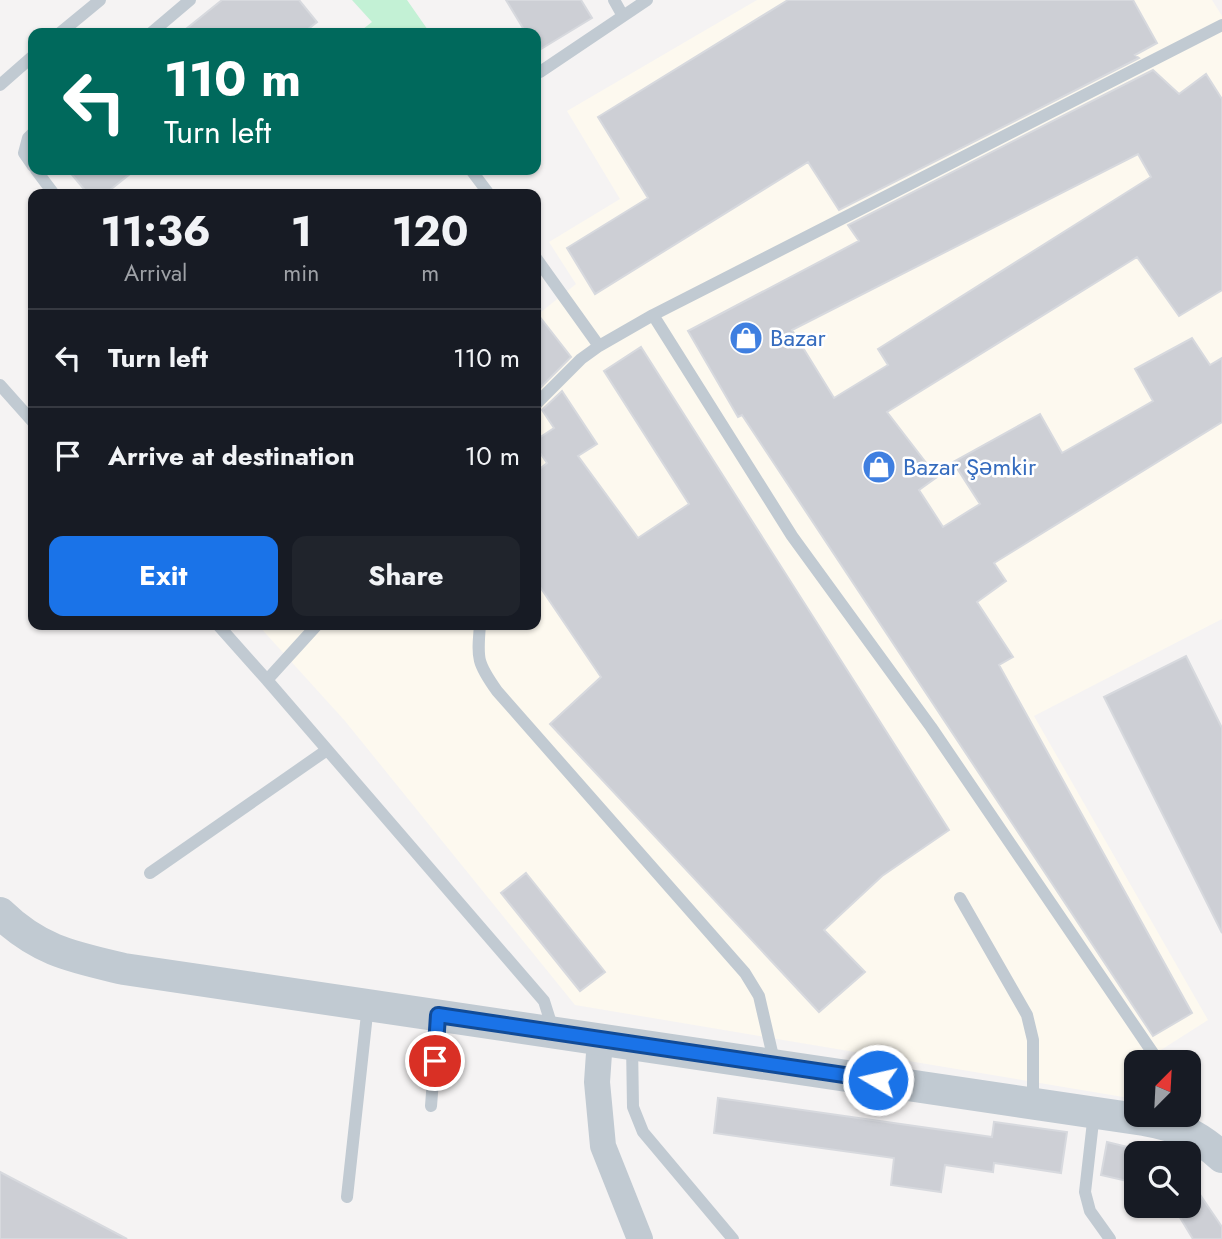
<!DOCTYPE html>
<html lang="en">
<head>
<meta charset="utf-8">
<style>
	:root { --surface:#171b24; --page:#20242c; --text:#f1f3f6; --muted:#9ea1a6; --line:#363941; --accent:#1a73e8 }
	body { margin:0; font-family:Jost,sans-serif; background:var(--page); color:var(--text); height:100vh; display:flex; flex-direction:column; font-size:26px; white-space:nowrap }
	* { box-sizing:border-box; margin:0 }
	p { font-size:23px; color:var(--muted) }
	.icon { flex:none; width:38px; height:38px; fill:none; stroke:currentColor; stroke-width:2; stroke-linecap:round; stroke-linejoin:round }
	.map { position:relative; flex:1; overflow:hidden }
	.drawer { position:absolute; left:28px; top:189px; width:513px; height:441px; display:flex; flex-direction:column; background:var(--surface); border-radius:14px; box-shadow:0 2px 5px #0004 }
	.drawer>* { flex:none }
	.top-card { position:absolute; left:28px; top:28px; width:513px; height:147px; border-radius:14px; box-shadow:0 2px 5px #0004; background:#00695c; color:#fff; overflow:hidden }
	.needle { width:46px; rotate:24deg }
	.tools { position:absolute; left:1124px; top:1050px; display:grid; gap:14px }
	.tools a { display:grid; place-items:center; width:77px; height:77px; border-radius:14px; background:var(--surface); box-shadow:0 2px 5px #0004; font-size:35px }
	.pin { position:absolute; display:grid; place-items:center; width:60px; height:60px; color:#fff; margin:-30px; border:4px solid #fff; border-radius:50%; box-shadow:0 2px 7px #0007 }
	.me { position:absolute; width:77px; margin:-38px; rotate:279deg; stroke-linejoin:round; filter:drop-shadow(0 0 5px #0008) }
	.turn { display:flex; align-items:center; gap:24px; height:147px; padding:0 21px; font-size:32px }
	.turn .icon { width:91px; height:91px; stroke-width:2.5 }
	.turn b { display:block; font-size:49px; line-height:60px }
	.eta { display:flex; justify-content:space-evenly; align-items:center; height:119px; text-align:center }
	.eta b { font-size:42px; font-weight:700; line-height:49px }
	.primary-button { display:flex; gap:14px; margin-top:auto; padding:14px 21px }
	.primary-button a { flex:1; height:80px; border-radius:14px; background:var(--accent); color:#fff; font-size:28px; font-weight:700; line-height:80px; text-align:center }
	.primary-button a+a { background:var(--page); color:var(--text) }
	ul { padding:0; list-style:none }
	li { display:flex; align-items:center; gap:21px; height:98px; padding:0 21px; border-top:2px solid var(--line) }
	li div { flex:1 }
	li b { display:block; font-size:26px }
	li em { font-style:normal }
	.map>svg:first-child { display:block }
	.commercial { fill:#fdf9ef }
	.green { fill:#c3f1d5 }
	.building { fill:#cdcfd5; stroke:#d7d9de; stroke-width:2; fill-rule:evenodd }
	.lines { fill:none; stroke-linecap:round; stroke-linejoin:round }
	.service { stroke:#c1cad2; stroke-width:12 }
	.minor { stroke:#c1cad2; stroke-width:26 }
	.tertiary { stroke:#c1cad2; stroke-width:32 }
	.route-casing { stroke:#114b97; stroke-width:18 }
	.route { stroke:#1a73e8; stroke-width:12 }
	.labels { text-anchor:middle; stroke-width:5; stroke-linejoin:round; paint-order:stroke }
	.shop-label { font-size:24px; fill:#366cbe; stroke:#fff; text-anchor:start }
</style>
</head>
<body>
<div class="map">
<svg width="1222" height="1239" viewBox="0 0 1222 1239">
	<rect width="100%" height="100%" fill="#f5f3f3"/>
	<path class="commercial" d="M757,0h455l10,16v603l-188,97 174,304 -66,42h-6l-1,37 -560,-94 -230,-284 -87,-96h278v-309l40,-32 -27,-42 71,-43 -53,-88z"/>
	<path class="green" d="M352,0h55l23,33h-72l14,-11z"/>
	<path class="building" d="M222,0h77l18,22 -14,11h-122z
		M506,0h75l11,18 -56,34v-19h-10z
		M788,0h345l24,43 -22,12 4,3 -300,152 -31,-48 -213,132 -28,-46 81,-50 -50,-81z
		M1153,70l26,24 27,-20 16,25v191l-43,26 -42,-59 -250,155 50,65 -18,13 24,37 37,-23 -27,-42 87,-48 22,39 91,-52 -18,-32 57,-31 18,27 12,-7v64l-228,141 12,18 -29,21 36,55 -14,8 193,348 -39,23 -411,-621 -4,2 -50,-86 171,-90 -11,-16zM1138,154l13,23 -273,172 10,16 -54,33 -42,-68z
		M68,170h67l-30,24h-17z
		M536,312l35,45 -35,35z
		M641,347l308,483 -67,46 -58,54 41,42 -46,40 -269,-288 51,-47 -65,-96v-109l11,-9 -11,-16v-7l18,-12 -12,-18 20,-19 35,53 -19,12 60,82 51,-34 -85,-133z
		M1186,656l36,72v205l-118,-236z
		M526,873l79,99 -25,19 -79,-98z
		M718,1098l274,39 2,-15 73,10 -6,41 -67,-10 -1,9 -48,-7 -4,27 -50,-7 3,-27 -180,-25z
		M1107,1142l29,7v34l-35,-8z
		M0,1172l127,67h-127z
		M1188,1177l34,50v12h-29l-20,-33h15z"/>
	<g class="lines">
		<path class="service" d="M614,0l9,16
			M60,33l40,-33
			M151,33l39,-33
			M540,72l107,-72
			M0,85l33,-29
			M33,133l-5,5 -4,15 9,13
			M36,170l18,24
			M471,170l18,24
			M536,258l63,88
			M0,385l33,37
			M536,404l45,-45 18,-13 54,-31
			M218,625l49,55
			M317,625l-50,55 277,321 6,19
			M480,625c-3,34 -3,38 17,66l248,282 14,23 16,69
			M150,873l177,-123
			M960,898l67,117 6,25v63
			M632,1044l1,63 10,25 90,107
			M1159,1062l-228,-335 -139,-191 -139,-221 569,-290
			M431,1106l7,-90
			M1188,1107l5,9 -2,17
			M1094,1113l-9,79 5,19 20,28
			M347,1197l21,-192"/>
		<path class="minor" d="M600,1039l-3,43 6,64 37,93"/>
		<path class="tertiary" d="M0,913c39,38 73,44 124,56l1020,151c34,6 52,14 78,37"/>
	</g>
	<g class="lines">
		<defs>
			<path id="route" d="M435,1061l3,-46 440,65"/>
		</defs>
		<use href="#route" class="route-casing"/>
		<use href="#route" class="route"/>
	</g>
	<defs>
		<symbol id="shop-disc" viewBox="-11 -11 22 22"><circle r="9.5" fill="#3f7fe0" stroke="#fff"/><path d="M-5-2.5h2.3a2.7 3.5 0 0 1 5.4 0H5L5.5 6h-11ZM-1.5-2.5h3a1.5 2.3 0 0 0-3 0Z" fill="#fff"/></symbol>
	</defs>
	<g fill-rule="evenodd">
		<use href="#shop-disc" x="727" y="319" width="38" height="38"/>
		<use href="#shop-disc" x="860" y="448" width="38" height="38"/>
	</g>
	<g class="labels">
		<g class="shop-label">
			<text x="770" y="346">Bazar</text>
			<text x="903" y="475">Bazar Şəmkir</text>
		</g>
	</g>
</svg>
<div class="tools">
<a><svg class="needle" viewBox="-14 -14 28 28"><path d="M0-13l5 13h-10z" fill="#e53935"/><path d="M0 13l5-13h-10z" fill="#9ea1a6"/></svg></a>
<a><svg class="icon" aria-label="search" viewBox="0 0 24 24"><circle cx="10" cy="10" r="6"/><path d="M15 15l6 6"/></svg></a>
</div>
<div class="pin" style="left:435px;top:1061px;background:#d93025"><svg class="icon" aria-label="arrive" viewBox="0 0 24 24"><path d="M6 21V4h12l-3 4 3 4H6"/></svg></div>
<svg class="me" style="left:878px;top:1080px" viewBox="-20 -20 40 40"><circle r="17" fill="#1a73e8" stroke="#fff" stroke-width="3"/><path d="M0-11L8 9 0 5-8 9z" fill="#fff"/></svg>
<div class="top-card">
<div class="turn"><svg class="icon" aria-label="left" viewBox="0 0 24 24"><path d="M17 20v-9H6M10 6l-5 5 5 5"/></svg><div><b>110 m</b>Turn left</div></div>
</div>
<section class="drawer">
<div class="eta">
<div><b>11:36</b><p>Arrival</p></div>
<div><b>1</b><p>min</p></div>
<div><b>120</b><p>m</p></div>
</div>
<ul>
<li><svg class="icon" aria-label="left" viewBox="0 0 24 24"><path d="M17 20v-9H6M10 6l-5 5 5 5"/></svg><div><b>Turn left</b></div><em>110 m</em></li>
<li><svg class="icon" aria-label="arrive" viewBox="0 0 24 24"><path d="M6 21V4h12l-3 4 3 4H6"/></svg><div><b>Arrive at destination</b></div><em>10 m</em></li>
</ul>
<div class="primary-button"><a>Exit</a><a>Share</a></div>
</section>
</div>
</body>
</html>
